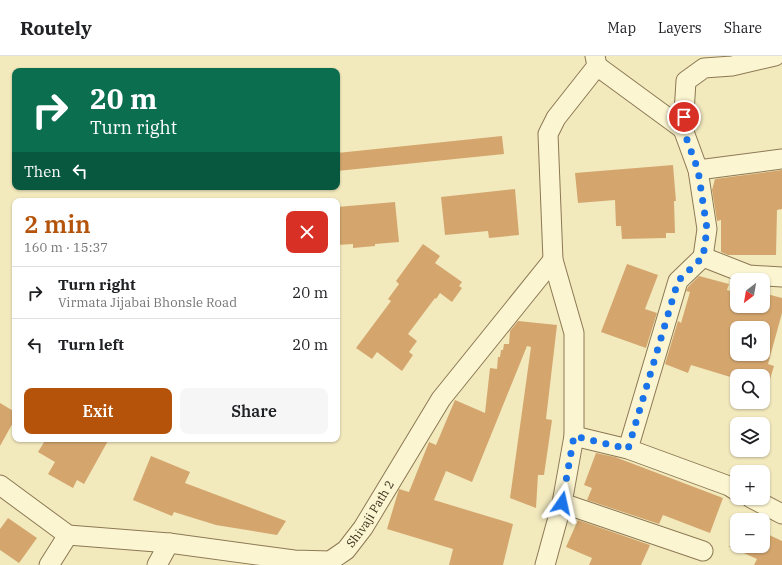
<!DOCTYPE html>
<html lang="en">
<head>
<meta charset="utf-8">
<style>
	:root { --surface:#fff; --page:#f6f6f6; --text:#202124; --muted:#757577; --line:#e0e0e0; --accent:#b45309 }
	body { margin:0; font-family:"IBM Plex Serif",serif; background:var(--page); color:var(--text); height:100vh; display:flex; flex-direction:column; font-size:15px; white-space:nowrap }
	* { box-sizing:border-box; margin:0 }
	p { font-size:13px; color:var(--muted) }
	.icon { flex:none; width:22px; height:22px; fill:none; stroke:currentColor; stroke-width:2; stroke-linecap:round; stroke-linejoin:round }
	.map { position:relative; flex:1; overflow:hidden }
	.panel { position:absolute; left:12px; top:142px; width:328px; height:244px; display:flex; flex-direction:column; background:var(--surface); border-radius:8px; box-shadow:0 1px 3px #0004 }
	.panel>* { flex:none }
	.hud { position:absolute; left:12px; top:12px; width:328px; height:122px; border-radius:8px; box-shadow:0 1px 3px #0004; background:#0b6e4f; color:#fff; overflow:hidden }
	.needle { width:26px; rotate:211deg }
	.tools { position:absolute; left:730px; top:217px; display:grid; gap:8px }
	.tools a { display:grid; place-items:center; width:40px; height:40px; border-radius:8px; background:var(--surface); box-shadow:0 1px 3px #0004; font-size:20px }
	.pin { position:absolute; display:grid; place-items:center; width:34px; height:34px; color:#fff; margin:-17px; border:2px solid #fff; border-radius:50%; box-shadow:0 1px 4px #0007 }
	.me { position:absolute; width:44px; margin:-22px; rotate:11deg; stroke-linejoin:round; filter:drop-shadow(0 0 3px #0008) }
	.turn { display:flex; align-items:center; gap:14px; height:84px; padding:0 12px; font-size:18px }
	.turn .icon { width:52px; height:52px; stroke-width:2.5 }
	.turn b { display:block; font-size:28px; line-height:34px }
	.then { display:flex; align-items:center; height:38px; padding:0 12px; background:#0003; gap:8px; font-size:15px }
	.round { display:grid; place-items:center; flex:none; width:42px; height:42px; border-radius:8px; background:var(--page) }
	.summary { display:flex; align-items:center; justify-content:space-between; height:68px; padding:0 12px }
	h1 { font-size:24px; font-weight:600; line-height:30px; color:var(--accent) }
	.action { display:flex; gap:8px; margin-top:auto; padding:8px 12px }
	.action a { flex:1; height:46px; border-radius:8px; background:var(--accent); color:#fff; font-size:16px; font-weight:600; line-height:46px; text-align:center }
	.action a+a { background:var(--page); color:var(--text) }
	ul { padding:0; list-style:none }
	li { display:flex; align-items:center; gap:12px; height:52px; padding:0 12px; border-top:1px solid var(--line) }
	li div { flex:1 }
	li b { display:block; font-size:15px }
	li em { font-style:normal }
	header { display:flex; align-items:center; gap:24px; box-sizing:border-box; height:56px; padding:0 20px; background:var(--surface); border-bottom:1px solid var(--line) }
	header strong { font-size:19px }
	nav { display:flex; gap:22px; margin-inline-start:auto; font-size:14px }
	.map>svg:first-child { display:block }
	.building { fill:#d4a66e; fill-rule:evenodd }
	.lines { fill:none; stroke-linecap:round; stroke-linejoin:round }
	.minor-casing { stroke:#8c7954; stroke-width:21 }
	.minor { stroke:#fcf5d1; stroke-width:19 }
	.route { stroke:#1a73e8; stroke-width:7; stroke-dasharray:0 12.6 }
	.labels { text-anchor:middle; stroke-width:3.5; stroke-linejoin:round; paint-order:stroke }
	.street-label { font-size:12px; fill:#392d1a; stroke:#f9f2cd }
</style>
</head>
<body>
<header>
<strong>Routely</strong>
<nav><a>Map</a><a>Layers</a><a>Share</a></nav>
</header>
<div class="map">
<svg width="782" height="509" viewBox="0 0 782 509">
	<rect width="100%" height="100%" fill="#f2e9bd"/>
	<path class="building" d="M502,80l2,18 -167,17v-18z
		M673,109l3,36h-2l1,32h-9v5l-44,1 -1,-13h-5l-1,-26 -37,3 -3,-30z
		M782,114v39l-5,1 -1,45h-48l-7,-3v-32l-4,1 -5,-31 3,-11z
		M515,133l4,46 -30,3 -1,-7 -43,4 -4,-38z
		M395,146l4,40 -24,2v2l-22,2v-4l-16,1v-38z
		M423,188l17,12 -5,7 27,19 -3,4 3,2 -10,14 -12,-9 -4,6 -1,-1 -27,36 9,7 -8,11 4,3 -11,16 -25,-19 -5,7 -16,-11 35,-47 -3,-2 11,-15 -3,-3z
		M627,208l31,11 -13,34 12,4 -11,35 -45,-16z
		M699,220l30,8 -2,6 10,3v13h26v-13l19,5v15l-14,51 6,2 -7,23 -4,-1v-12h-26v3l-46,-14 -3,8 -23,-9 13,-43 3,2 9,-31 -4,-1 2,-4zM737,272h26v26h-26z
		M518,265l39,4 -11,94 6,1 -8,55h-6l-2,33 -26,-10 21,-151 -4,-1 -55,136 -26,-11 -12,29 79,24 -10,41h-54l4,-16 -66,-20 12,-40 10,3 20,-50 7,3 19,-45 30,13 5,-45 7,1 1,-12h2l1,-7h2l1,-6h5l1,-13z
		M0,347l15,9v7l-15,27z
		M46,383h63l-25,45 -7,-4 -4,8 -25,-14 7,-12 -17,-10z
		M596,397l19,4 108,41 -13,35 -47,-18 -4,9 -72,-24 5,-12 -8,-3z
		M151,400l39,16 -5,11 101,38 -9,14 -61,-10 -42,-13 -2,4 -39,-16z
		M8,462l29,20 -18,25 -19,-13v-21z
		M578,464l72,25 -9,20h-52l3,-7 -26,-11z
		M763,476l19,9v24h-28l3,-6 -29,-13h35z"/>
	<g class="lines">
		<defs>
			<g id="minor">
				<path d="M597,10l86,63"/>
				<path d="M698,114l84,-11"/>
				<path d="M703,201l46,18 33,2"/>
				<path d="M574,380l54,13 101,37 8,5"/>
				<path d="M628,393l50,-168 25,-24 4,-28 -9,-59 -15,-41 3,-48 18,-13 28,-2 43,-10"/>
				<path d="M0,429l68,50"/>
				<path d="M751,442l31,16"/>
				<path d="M562,447l141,48"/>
				<path id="s1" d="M49,509l19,-30 101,8 125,17 36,1 16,-11 17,-22 78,-129 112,-139"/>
				<path d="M157,509l12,-22"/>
				<path d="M545,509l17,-62 12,-67v-103l-21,-73 -5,-126 8,-16 41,-52 -2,-10"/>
			</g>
		</defs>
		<use href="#minor" class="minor-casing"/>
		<use href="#minor" class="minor"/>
	</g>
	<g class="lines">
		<path class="route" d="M562,447l12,-67 54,13 50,-168 25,-24 4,-28 -9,-59 -15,-41 1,-12"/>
	</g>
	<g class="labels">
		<g class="street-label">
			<text dy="4" stroke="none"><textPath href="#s1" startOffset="362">Shivaji Path 2</textPath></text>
		</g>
	</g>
</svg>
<div class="tools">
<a><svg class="needle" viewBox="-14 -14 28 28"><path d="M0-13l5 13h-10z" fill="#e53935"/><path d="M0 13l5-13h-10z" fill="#757577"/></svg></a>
<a><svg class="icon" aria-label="sound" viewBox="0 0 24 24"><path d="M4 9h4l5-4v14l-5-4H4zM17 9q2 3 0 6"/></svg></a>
<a><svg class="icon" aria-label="search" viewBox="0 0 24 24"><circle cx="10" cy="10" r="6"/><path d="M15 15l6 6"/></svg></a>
<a><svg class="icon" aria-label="layers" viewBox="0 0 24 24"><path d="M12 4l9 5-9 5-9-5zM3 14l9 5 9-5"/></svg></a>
<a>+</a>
<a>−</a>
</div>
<div class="pin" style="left:684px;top:61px;background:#d93025"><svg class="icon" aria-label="arrive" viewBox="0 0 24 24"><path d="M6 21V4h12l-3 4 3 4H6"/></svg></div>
<svg class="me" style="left:562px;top:447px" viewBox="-20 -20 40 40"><path d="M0-17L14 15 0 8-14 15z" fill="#1a73e8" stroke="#fff" stroke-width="4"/></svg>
<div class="hud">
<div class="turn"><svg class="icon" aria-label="right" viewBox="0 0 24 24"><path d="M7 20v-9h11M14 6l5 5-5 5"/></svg><div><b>20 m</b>Turn right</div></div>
<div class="then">Then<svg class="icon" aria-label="left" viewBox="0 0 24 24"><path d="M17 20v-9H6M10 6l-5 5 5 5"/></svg></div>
</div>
<section class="panel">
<div class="summary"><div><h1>2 min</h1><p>160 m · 15:37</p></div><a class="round" style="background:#d93025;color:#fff"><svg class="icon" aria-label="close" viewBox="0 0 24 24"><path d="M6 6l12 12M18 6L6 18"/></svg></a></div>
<ul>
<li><svg class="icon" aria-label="right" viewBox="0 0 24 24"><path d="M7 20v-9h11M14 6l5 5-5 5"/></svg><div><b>Turn right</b><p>Virmata Jijabai Bhonsle Road</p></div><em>20 m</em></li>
<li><svg class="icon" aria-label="left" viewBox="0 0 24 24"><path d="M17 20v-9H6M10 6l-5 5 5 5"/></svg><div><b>Turn left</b></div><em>20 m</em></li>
</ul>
<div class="action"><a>Exit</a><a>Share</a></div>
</section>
</div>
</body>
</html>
